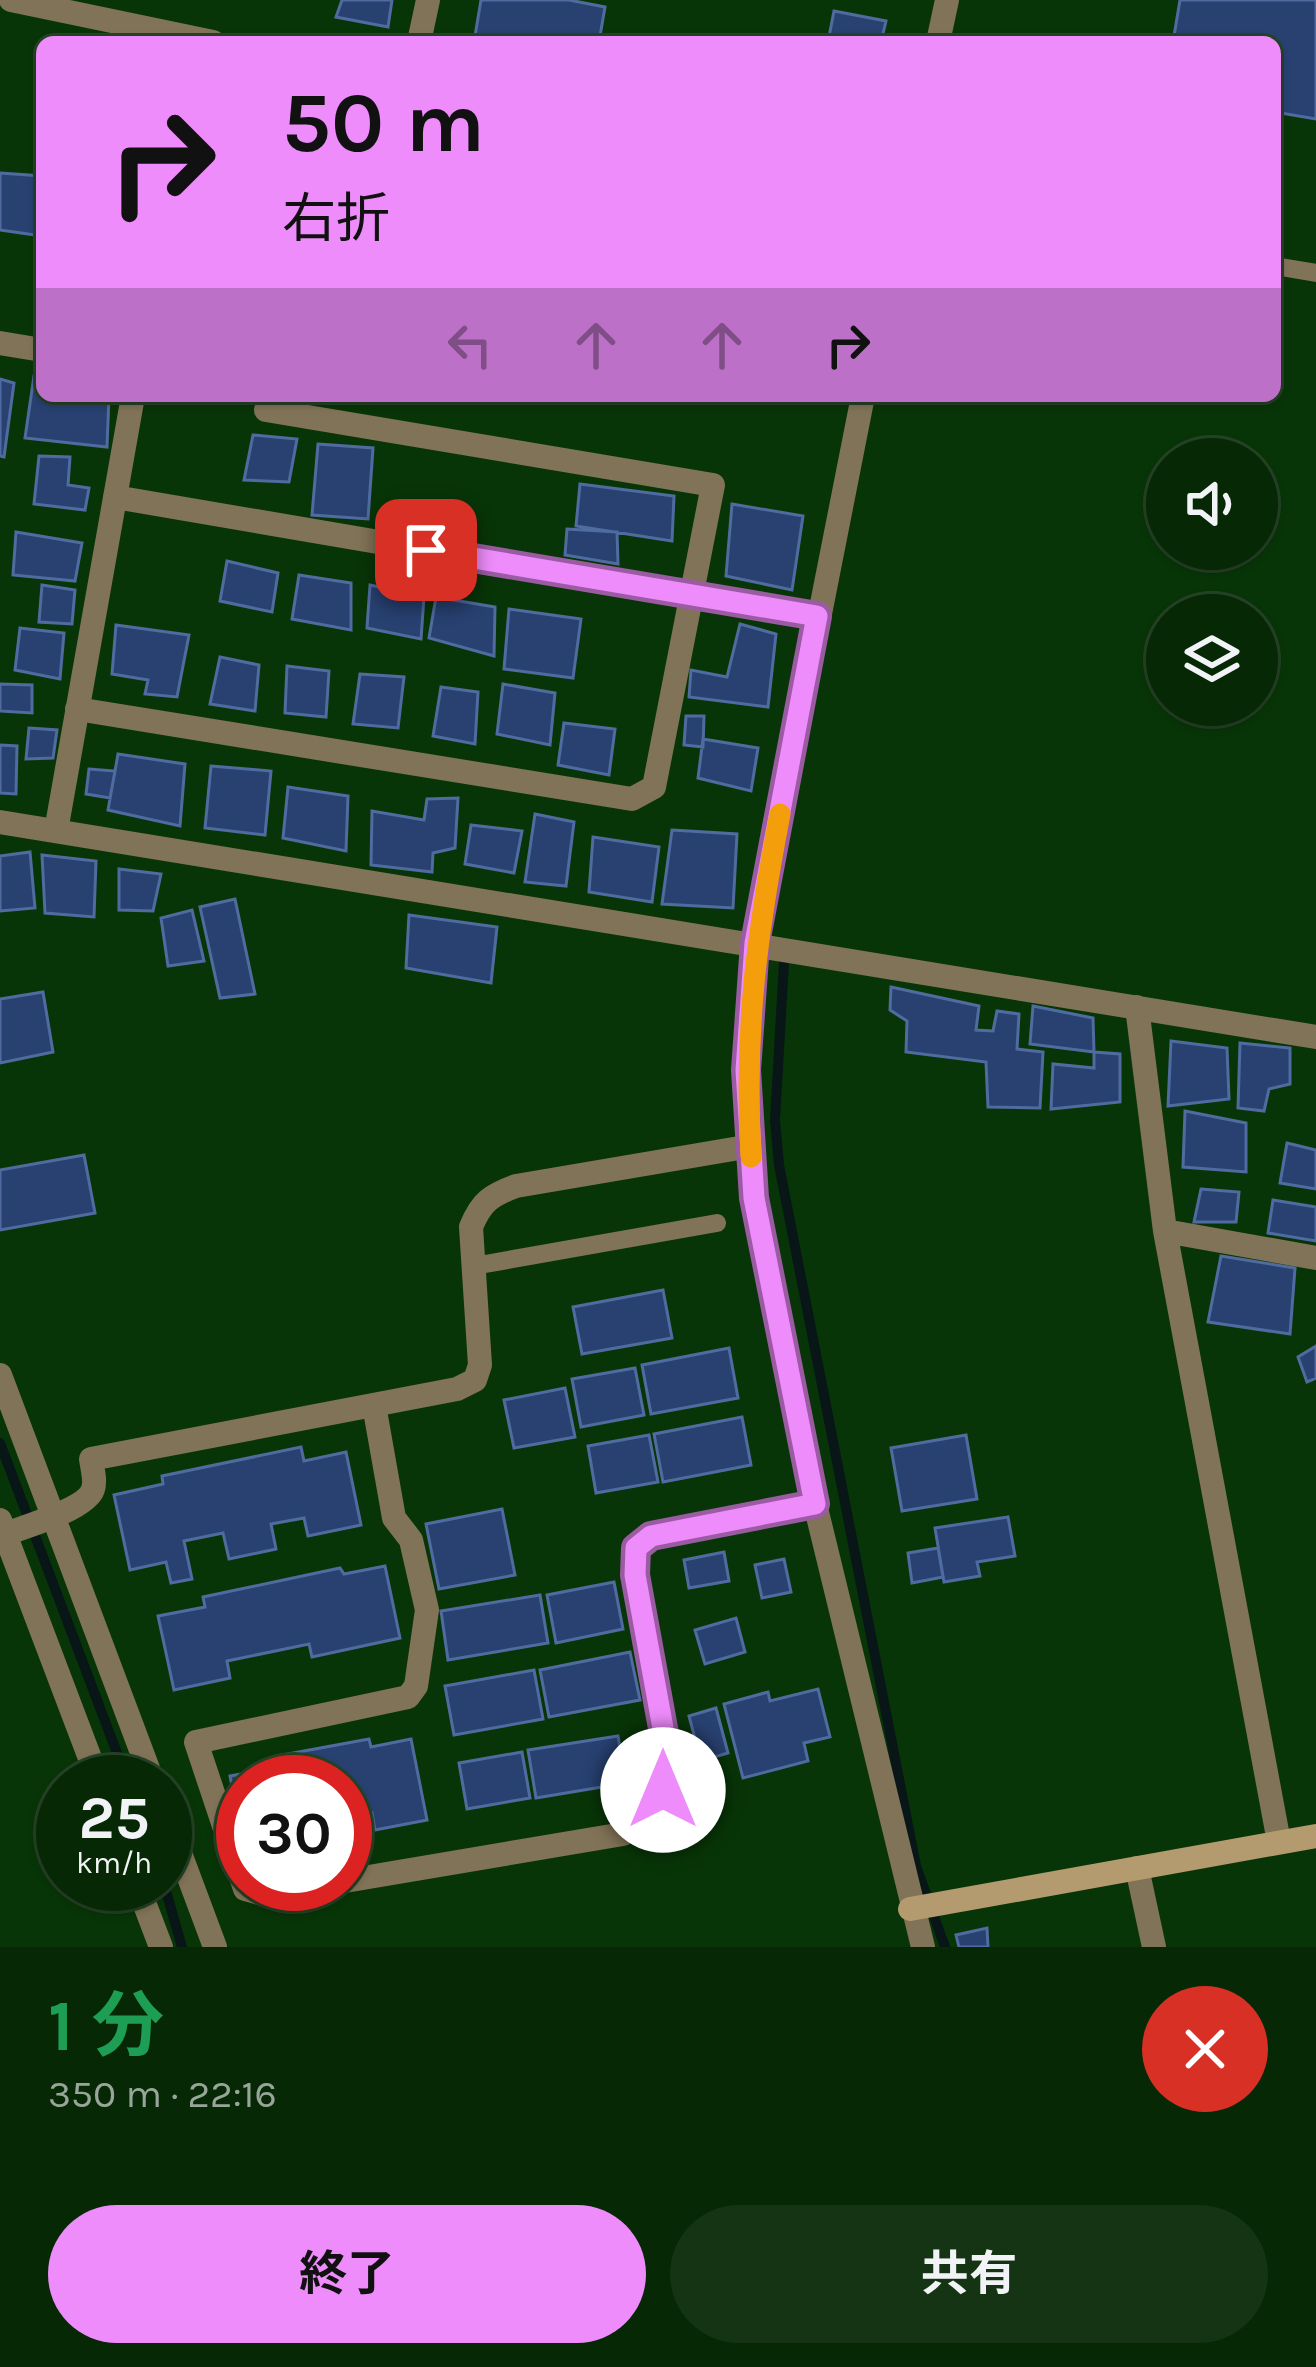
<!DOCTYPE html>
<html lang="ja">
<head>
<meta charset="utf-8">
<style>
	:root { --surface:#062805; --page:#143413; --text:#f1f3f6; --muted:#98a69a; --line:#274427; --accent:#ed8cfa }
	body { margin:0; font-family:Karla,"Noto Sans JP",sans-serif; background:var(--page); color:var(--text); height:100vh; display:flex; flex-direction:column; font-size:45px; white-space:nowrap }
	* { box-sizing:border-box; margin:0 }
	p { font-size:39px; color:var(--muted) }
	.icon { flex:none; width:66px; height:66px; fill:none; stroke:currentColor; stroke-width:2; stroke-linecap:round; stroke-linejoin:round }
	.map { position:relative; height:1947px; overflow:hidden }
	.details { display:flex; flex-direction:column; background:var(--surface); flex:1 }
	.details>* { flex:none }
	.hud { position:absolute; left:36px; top:36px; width:1245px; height:366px; border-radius:18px; box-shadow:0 3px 9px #0004,0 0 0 3px var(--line); background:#ed8cfa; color:#111; overflow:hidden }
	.buttons { position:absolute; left:1146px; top:438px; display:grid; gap:24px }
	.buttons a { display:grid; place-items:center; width:132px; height:132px; border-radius:50%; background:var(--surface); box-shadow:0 3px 9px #0004,0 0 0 3px var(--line); font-size:60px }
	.speed { position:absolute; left:36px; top:1755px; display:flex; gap:24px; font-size:60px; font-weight:700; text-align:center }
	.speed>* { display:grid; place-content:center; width:156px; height:156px; border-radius:50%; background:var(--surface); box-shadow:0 3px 9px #0004,0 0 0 3px var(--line); line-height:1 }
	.speed small { font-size:30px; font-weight:400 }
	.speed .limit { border:18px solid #d22; background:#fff; color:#111 }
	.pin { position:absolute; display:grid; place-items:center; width:102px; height:102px; color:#fff; margin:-51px; border-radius:24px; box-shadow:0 6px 18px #0006 }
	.me { position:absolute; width:132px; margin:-66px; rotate:0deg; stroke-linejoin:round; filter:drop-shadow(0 0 9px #0008) }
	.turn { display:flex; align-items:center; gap:42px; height:252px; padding:0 48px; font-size:54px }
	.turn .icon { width:156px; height:156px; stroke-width:2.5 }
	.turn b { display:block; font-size:84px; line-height:102px }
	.lanes { display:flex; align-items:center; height:114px; padding:0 48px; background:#0003; justify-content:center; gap:60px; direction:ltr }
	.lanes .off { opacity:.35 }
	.round { display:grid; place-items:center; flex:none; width:126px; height:126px; border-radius:63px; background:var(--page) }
	.overview { display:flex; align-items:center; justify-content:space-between; height:204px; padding:0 48px }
	h1 { font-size:72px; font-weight:700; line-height:90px; color:#1e9e55 }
	.button { display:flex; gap:24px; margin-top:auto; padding:24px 48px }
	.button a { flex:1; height:138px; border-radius:72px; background:var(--accent); color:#111; font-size:48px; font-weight:700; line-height:138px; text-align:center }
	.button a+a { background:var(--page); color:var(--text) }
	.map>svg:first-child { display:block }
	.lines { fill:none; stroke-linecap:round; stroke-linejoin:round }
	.stream { stroke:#081617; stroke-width:10 }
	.building { fill:#284171; stroke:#506b9f; stroke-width:3 }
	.lane { stroke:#817357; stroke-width:18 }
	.street { stroke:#817357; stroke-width:24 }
	.secondary { stroke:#b39b6f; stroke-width:24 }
	.route-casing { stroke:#9a5ba2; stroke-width:30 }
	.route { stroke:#ed8cfa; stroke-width:21 }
	.slow { stroke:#f59e0b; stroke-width:21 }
</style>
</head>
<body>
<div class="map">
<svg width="1316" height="1947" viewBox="0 0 1316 1947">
	<rect width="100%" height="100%" fill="#083507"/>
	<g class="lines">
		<path class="stream" d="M784,962l-9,158 4,45 137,701 29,81
			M0,1443l128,339
			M164,1884l18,63"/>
	</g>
	<path class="building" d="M342,0h50l-4,27 -52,-10z
		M481,0h88l36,7 -6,35h-125z
		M1180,0h136v119l-41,-7v-70h-102z
		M834,11l52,10 -5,21h-53z
		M0,173l42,3v60l-42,-6z
		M34,376l8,1v19h67l-2,51 -82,-9z
		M0,379l14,4 -10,74 -4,-1z
		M253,435l44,4 -8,43 -45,-2z
		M318,444l55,4 -5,71 -56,-4z
		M39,456l31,1 -2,28 21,3 -4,22 -51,-6z
		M580,484l94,12 -2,45 -96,-15z
		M732,504l71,12 -11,74 -66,-14z
		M567,529l50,3 1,32 -53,-9z
		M16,532l66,11 -7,38 -62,-6z
		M227,561l51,12 -6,39 -52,-11z
		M299,575l52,8v47l-59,-11z
		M42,585l33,5 -3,34 -33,-2z
		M370,585l54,12 -3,42 -54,-11z
		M436,597l59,10 -1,49 -65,-18z
		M509,609l72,10 -8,59 -69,-9z
		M740,624l36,10 -8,73 -79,-10 2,-27 36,7z
		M116,625l73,10 -12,62 -32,-3 3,-14 -36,-6z
		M20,628l44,5 -4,46 -45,-9z
		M220,657l39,8 -4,46 -45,-7z
		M287,666l42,5 -3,46 -41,-4z
		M360,674l44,3 -6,51 -45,-4z
		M0,684l32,1v28l-32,-2z
		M503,684l52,9 -5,52 -53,-11z
		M441,687l37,5 -3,52 -42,-8z
		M686,716h18l-1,31 -19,-2z
		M564,723l51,6 -6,46 -51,-10z
		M29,728l28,2 -4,28 -27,1z
		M703,739l55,9 -7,43 -53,-13z
		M0,745l17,1 -1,48 -16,-1z
		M118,754l67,10 -5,62 -72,-16z
		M211,766l60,5 -6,64 -60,-7z
		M89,769l26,2 -5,27 -24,-4z
		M288,787l60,9 -2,55 -63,-13z
		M458,798l-3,50 -22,5 -1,19 -61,-7 1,-54 52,9 3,-21z
		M535,814l39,8 -8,64 -41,-4z
		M471,825l51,6 -8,42 -49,-9z
		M672,830l65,4 -4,74 -71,-4z
		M593,837l66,10 -7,55 -63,-10z
		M30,852l5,56 -35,3v-55z
		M42,855l54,6 -2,56 -49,-4z
		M119,869l42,5 -8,37 -34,-1z
		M235,899l20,95 -35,4 -20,-91z
		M192,910l12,51 -36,5 -7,-48z
		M409,915l88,12 -6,56 -85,-15z
		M891,987l88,19 -3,24 17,1 4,-20 22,3 -2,35 26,3 -3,56 -52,-1 -2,-45 -80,-10 1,-31 -17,-11z
		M43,992l10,60 -53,11v-64z
		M1033,1006l60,12 1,34 -64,-8z
		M1171,1041l56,7 2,51 -61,7z
		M1240,1043l50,5v36l-21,5 -5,22 -26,-3z
		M1094,1052l26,2v48l-69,7 2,-45 41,4z
		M1185,1111l61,12v49l-63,-5z
		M1287,1143l29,7v39l-36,-6z
		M84,1155l11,58 -95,17v-60z
		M1201,1189l38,3 -3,30h-42z
		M1273,1200l43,7v34l-48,-8z
		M1221,1256l74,12 -5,66 -82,-12z
		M663,1290l9,48 -90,16 -9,-47z
		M1316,1346v32l-9,4 -9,-25z
		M729,1348l9,50 -87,16 -9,-49z
		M635,1368l9,47 -63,12 -9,-48z
		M565,1388l10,49 -61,11 -10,-48z
		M742,1417l9,48 -88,17 -9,-48z
		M649,1435l9,47 -62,11 -8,-47z
		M966,1435l11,64 -75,12 -11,-63z
		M301,1447l3,14 42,-9 15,73 -53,11 -4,-18 -33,6 5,25 -47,10 -6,-26 -39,8 8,38 -21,4 -5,-21 -36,8 -16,-75 49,-11 -1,-8z
		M502,1509l13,66 -76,14 -13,-65z
		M1008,1517l7,39 -38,6 3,14 -36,6 -9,-54z
		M938,1548l5,29 -31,6 -4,-30z
		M724,1552l5,29 -40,7 -5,-28z
		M784,1559l7,33 -29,6 -7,-33z
		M385,1566l15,72 -88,19 -3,-13 -82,17 3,17 -56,12 -16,-74 47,-9 -2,-10 137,-29 4,6z
		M614,1582l9,47 -67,14 -9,-48z
		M540,1595l8,48 -100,17 -7,-49z
		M736,1618l9,34 -40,12 -10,-34z
		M630,1652l10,48 -91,17 -9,-47z
		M534,1670l9,49 -89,16 -9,-49z
		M818,1689l12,48 -26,6 4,18 -65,17 -19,-74 44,-12 2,9z
		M716,1708l12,45 -27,8 -12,-45z
		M618,1736l8,47 -90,15 -8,-48z
		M369,1739l2,8 40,-8 16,81 -52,10 -3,-17 -27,5v-36h-102v63l-13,-69 49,-9 -2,-11z
		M522,1752l8,46 -63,11 -8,-46z
		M987,1928l1,19h-29l-3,-12z"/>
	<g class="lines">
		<path class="lane" d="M1275,266l41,7
			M474,1266l243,-43"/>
		<path class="street" d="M11,0l202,42
			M419,42l9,-42
			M938,42l9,-42
			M0,343l42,7
			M863,396l-108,547 -9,127 8,129 61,305 108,443
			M115,497l702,120
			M77,709l555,90 22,-12 59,-302 -447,-75
			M0,822l1316,215
			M56,831l77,-435
			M1137,1007l28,224 114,611
			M1165,1231l151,27
			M0,1375l153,407
			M0,1520l5,14c19,-7 82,-25 88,-45 3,-8 -1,-22 -2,-30l366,-70 18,-9 5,-15 -9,-138c10,-25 20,-32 45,-41l235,-40
			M5,1534l94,248
			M165,1813l50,134
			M1137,1868l17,79
			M345,1881l278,-47c29,-21 39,-38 46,-73l-34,-186 1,-27 15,-12 164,-32
			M137,1884l24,63
			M330,1884l-64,11 -21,-6 -49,-147 212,-45 8,-11 11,-76 -16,-70 -17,-22 -20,-113"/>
		<path class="secondary" d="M910,1909l406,-73"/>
	</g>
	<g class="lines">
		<defs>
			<path id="route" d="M426,550l391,66 -62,327 -9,127 8,128 61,306 -164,32 -15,12 -1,27 34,186 -6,29"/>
		</defs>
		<use href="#route" class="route-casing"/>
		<use href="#route" class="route"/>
		<path class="slow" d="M751,1157c-7,-126 5,-219 29,-343"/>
	</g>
</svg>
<div class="buttons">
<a><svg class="icon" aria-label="sound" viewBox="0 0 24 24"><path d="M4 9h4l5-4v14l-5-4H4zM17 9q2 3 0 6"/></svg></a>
<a><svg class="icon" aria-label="layers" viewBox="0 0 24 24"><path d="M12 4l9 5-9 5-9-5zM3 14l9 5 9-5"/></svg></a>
</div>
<div class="speed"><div>25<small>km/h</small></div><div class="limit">30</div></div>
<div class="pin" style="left:426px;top:550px;background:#d93025"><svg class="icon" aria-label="arrive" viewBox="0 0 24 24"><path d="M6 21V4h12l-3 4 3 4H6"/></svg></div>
<svg class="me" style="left:663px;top:1790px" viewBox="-20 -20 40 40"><circle r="19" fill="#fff"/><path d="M0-13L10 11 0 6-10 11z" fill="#ed8cfa"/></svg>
<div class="hud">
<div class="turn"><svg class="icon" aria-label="right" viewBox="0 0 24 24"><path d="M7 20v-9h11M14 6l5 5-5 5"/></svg><div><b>50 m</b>右折</div></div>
<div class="lanes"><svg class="icon off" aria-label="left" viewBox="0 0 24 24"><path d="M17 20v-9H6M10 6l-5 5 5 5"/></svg><svg class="icon off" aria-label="ahead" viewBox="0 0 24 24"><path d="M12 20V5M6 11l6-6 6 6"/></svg><svg class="icon off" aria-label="ahead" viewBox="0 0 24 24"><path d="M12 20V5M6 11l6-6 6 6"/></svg><svg class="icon" aria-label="right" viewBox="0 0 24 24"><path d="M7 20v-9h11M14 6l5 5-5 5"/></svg></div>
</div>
</div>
<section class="details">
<div class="overview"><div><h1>1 分</h1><p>350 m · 22:16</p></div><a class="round" style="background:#d93025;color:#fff"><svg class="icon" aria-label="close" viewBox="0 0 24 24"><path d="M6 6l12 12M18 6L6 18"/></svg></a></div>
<div class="button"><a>終了</a><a>共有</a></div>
</section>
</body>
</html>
